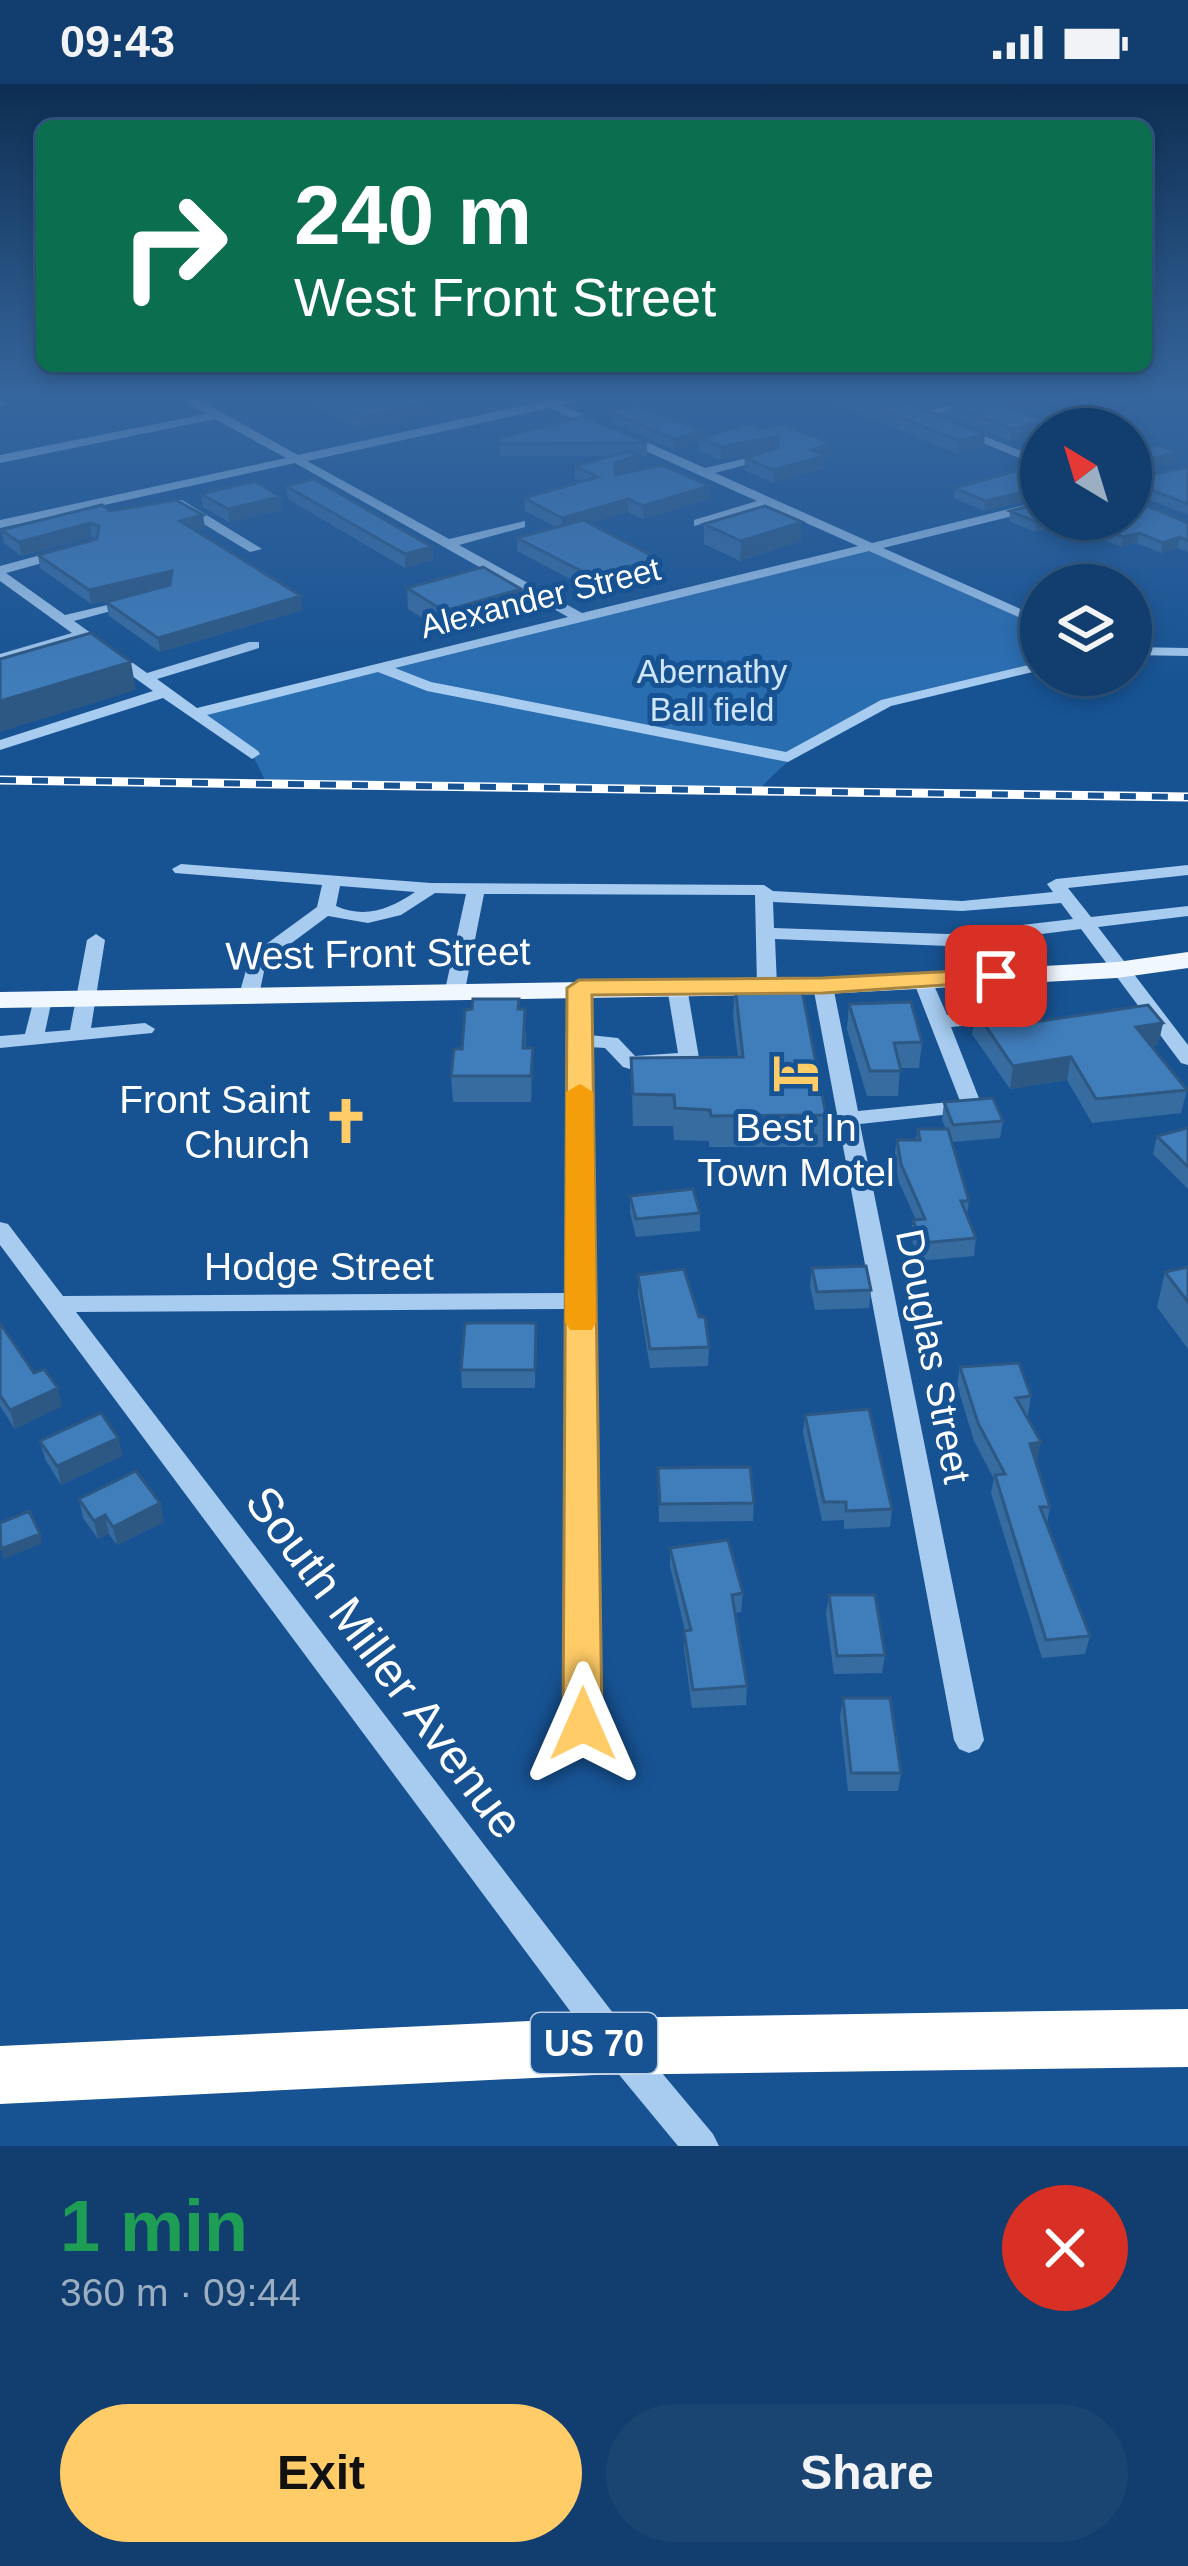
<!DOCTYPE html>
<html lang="en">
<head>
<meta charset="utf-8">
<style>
	:root { --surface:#113e6e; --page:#1a4573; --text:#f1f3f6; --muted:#9caec2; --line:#305781; --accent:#ffcc67 }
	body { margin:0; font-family:Arial,sans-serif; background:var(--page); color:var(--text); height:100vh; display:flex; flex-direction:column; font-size:45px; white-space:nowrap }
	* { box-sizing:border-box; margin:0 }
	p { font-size:39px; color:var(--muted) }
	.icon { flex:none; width:66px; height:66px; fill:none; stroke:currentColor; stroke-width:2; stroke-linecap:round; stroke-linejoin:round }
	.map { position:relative; height:2062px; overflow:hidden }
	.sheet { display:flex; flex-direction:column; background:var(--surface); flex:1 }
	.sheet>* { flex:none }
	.hud { position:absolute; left:36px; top:36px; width:1116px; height:252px; border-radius:18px; box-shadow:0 6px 18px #0003,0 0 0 3px var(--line); background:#0b6e4f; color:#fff; overflow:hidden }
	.needle { width:78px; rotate:322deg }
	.tools { position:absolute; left:1020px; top:324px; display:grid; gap:24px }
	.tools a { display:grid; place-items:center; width:132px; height:132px; border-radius:50%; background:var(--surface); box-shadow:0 6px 18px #0003,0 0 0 3px var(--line); font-size:60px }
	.pin { position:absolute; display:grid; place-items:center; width:102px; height:102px; color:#fff; margin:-51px; border-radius:24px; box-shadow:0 6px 18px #0006 }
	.me { position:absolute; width:132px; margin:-66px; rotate:0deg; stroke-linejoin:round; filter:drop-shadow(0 0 9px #0008) }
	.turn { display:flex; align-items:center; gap:42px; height:252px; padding:0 60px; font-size:54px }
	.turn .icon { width:156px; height:156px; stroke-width:2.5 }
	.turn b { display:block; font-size:84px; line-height:102px }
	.round { display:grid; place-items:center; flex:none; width:126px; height:126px; border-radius:63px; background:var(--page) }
	.head { display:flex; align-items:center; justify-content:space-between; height:204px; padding:0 60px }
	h1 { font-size:72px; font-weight:600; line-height:90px; color:#1e9e55 }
	.cta { display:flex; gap:24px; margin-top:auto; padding:24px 60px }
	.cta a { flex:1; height:138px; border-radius:72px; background:var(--accent); color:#111; font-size:48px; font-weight:600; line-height:138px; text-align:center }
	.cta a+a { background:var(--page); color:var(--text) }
	.status { display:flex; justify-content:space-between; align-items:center; height:84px; padding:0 60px; background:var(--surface); direction:ltr }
	.status svg { height:33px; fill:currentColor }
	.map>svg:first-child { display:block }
	.green { fill:#2a6eb2 }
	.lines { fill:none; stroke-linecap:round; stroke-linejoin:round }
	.minor { fill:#a7ccf0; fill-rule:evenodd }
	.major { fill:#f1f7ff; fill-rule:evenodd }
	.highway { fill:#fff; fill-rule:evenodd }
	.rail-casing { stroke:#fff; stroke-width:9 }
	.rail { stroke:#175393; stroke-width:6; stroke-dasharray:16; stroke-linecap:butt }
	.wall { fill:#376ca1 }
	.shaded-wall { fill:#2d5883 }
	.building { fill:#407dbb; stroke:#2d5883; stroke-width:3 }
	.route { fill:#ffcc67; stroke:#a68543; stroke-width:3 }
	.slow { fill:#f59e0b }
	.labels { text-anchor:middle; stroke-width:10; stroke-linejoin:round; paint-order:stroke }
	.far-street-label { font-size:33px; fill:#fff; stroke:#175393 }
	.far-park-label { font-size:33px; fill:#cee5fb; stroke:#175393 }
	.shield { fill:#175393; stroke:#b9cbdf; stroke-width:3 }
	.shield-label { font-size:36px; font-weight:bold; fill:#fff }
	.street-label { font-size:39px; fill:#fff; stroke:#175393 }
	.poi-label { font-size:39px; fill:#fff; stroke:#175393; text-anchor:end }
	.near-street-label { font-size:48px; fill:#fff; stroke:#175393 }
</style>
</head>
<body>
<div class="status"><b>09:43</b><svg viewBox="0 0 49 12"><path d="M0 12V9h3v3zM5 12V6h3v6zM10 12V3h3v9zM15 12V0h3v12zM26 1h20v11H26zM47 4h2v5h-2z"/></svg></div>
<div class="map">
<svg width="1188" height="2062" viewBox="0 0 1188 2062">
	<rect width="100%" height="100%" fill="#175393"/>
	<path class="green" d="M870,462l171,77v43c-105,25 -208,40 -283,125l-492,-9 -14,-28 -58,-41z"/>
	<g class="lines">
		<path class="minor" d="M180,313h14l104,58 251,-55 39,-3 -26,8 143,63 67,-16v6l-57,15 157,70 169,-42v8l-158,39 158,70v9l-172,-76 -474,117 36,14 355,70 95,-52 160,-38v8l-150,36 -103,56 -361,-71 -49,-19 -171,43 51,36 2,3 -8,5 -89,-61 -163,52v-10l153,-49 -72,-52 -81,24v-9l72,-21 -72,-52v-15l63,-17 7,4 -2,3 -62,17 59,42 72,-17v6l-63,17 73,52 102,-31h10v6l-102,31 40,29 371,-91 -273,-154 -295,65v-8l286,-62 -71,-39 -215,44v-8l206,-41zM550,324l207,93 -63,19v6l74,-20 90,40 -276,67 -123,-68 66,-18v-6l-76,18 -142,-78z
			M982,313h22l-81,20 -6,-3z
			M0,315l6,3 -2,3 -4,1z
			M954,343h8l79,32v8l-87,-36z
			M174,416h8l80,49 -12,3 -76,-46z
			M1131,563l57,1v8l-57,-1z
			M181,780l250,19 333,2 9,6 189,10 91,-9 -6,-8 9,-5 132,-14v10l-120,13 23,29 97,-11v10l-90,11 90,118v20l-7,-2 -100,-134 -133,17 -173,-7 2,47 -10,6 -10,-6 -2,-91 -271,-1 -19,96 -10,6 -10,-6 21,-96 -31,-1 -34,22 -33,8 -40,-7 -62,46 -7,33 -10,6 -10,-6 11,-39 67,-49 5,-22 -147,-12 -3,-4zM340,802l75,6c-25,17 -50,27 -79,14zM773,818l189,9 99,-8 12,16 -125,15 -174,-6z
			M96,850l9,6 -14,88 54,-5 10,6 -3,4 -152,15v-12l25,-2 10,-39h14l3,4 -7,33 25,-2 17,-90z
			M996,886l7,2 35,52 -3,4h-14l-8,-11 -9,5 -53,5 31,79 -3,5 -119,13 124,616 -5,9 -10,4 -10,-4 -5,-9 -141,-754 10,-6 10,6 25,125 102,-10 -47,-121 3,-4h14l17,39 63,-3 -24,-36z
			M677,897l10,6 12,71 -3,4 -66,7 -7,-2 -18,-19 -16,-1 9,676 -5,9 -10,4 -10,-4 -5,-9 1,-414 -493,3 550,718 87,104 6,12h-41l-76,-92 -602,-809v-23l8,2 55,72 506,-3v-305l10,-6 10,6v47l29,3 17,18 43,-3 -11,-66z"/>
		<path class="major" d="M1188,868v16l-71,10 -294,16 -823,14v-16l823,-14 294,-16z"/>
		<path class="highway" d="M1188,1925v58l-594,8 -594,29v-58l594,-28z"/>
		<defs>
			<path id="rail" d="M0,696l1188,17"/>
		</defs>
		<use href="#rail" class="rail-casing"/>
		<use href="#rail" class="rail"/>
	</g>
	<path class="wall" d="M818,313h222v7l-23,6 27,11 -1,8 -33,12 -61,-25 1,-12 20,-5 -38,7 -33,-7 85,48 -26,7z
		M316,314h102l9,15 -66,16 -44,-20z
		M611,328l93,19v5l45,-12 82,32 -7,2v10l-51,15 -29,-13 1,-12 32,-10 -57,12 -22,-10 1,-8 -26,7 -62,-27z
		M499,354l148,5v13h-8l-1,12 -21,6 92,12v13l-66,20 -15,-7 -39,11 69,50 -67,17 -74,-39v-13l39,-11 -31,-16 -1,-13 58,-16 -7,-4v-12l37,-10h-112z
		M1041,380l-57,47 -30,-13 1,-10z
		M1188,383v48l-55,-22 -2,1v-15z
		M286,402l146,61 1,13 -28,8 -117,-69z
		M201,410l79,3 2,13 -53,12 -26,-15z
		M110,427l95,17 -10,3 107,79 -142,42 -51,-36 -3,-14 46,-12 -61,14 -51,-36 -2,-13 59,-17 -5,-1 -71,19 -17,-13 -3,-13z
		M1010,427l31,8h90l57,4v29l-10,-4 -17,5 -24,-10 -16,4 -56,-24 -30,9 -26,-11z
		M704,440l97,17 -61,20 -36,-17z
		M407,504l114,21 -76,23 -37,-23z
		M735,901l91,130 -3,32h-114v-6l-35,-1 -1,-14h-40l-2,-68 107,-1 -5,-41z
		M849,920l73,38 -3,26h-19l-2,28h-31l-20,-67z
		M519,925l7,25 -1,14 8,26 -2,28h-78l-2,-26 11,-27z
		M976,928l52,11h135l-5,22 -6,1 35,44 -6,23 -89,10 -25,-43 -57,9 -38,-55z
		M944,1018l59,19 -3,17 -48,4 17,59 -2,14 9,23 -2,18 -54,5 -9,-23 2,-18h3l-17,-38 -5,-24 3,-18h19l2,-11h28l-4,-9z
		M1188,1044v61l-35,-35 4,-18z
		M630,1112l70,17v18l-64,6 -6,-24z
		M1188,1183v82l-31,-42 8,-35z
		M812,1184l59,22 -2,18 -54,2 -5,-24z
		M638,1191l61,42 10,30 -1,19 -58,2 -12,-75z
		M0,1239l34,50 28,33 -47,23 -15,-23z
		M536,1239l-1,65h-73l-1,-18z
		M960,1283l71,29 -3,19h-2l15,27 -5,19 14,46 -3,17 43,112 -5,18 -43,4 -51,-165 3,-14 -20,-38 -17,-56z
		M805,1331l87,94 -2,18 -46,2v-9l-22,1 -19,-88z
		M118,1354l4,18 -61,29 -16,-26 -5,-18z
		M658,1384l96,35 -1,18 -94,1z
		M79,1415l81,4 4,19 -47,23 -8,-11 -11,5 -15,-21z
		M670,1464l73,45 -2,19 -6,1 12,73 -1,19 -54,3 -8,-59 1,-18 -15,-65z
		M829,1511l56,60 -3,18 -48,1 -8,-60z
		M843,1614l58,75 -3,18h-50l-8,-74z"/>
	<path class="shaded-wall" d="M933,313h44l-45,9z
		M1019,313h21v7l-42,11 1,-13z
		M427,318v11l-66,16v-11z
		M1044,337l-3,13 -31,7 1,-12z
		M704,347v9l-5,-2v4l-26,7v-10z
		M985,351l-1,12 -26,7 1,-13z
		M778,352l-1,12 -57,12 1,-13z
		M832,359l-1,13 -7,2v10l-51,15v-13l38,-20z
		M1179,368l-2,10 -46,11 1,-9z
		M639,371l-1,13 -24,7 1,-12z
		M709,402v13l-66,20v-13z
		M1041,404v10l-57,13 1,-10z
		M280,413l2,13 -53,12 -1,-13z
		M628,415v13l-66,19v-13z
		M203,431l2,13 -24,6 -1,-13z
		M1046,435h20l-1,4 -30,9 1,-10z
		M802,438l-1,19 -61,20 1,-20z
		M90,439l2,14 -71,19 -2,-14z
		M1139,449l-2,10 -16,4 2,-10z
		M1180,453l-2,11 -17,5 2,-10z
		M432,463l1,13 -28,8v-14z
		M658,475v14l-67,17v-14z
		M172,487l2,13 -83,20 -2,-14z
		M521,505v20l-76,23 -1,-21z
		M301,512l1,14 -142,42 -2,-14z
		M131,578l5,28 -136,42v-31z
		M1163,939l-5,22 -26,4 4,-22z
		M533,964v26l-2,28v-26z
		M1071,973l-4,23 -57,9 3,-23z
		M58,1304l4,18 -47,23 -5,-19z
		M118,1354l4,18 -61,29 -4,-19z
		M1041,1358l-4,19 -10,1 3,-18z
		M160,1419l4,19 -47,23 -4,-18z
		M105,1431l4,19 -11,5 -4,-18z
		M40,1450l2,9 -38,16 -3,-10z"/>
	<path class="building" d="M417,313l10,5 -66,16 -45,-20z
		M850,313h46l89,38 -26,6z
		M975,313h44l-20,5 45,19 -33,8 -61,-25z
		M638,321l66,26 -31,8 -62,-27z
		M585,332l62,27 -147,1 -1,-6z
		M749,340l12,5 21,-5 50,19 -21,7 13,6 -51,14 -28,-12 33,-10v-12l-57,11 -22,-9z
		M1158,361l21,7 -47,12 -1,5v-16z
		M629,367l10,4 -24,8v12l47,-10 47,21 -66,20 -15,-7 -66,19 -38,-20 74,-21 -23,-11z
		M1041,380v24l-56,13 -30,-13z
		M1188,383v37l-54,-21 -3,2v-6z
		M314,395l118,68 -27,7 -119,-68z
		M255,397l25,16 -52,12 -27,-15z
		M1131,415l57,24v18l-8,-4 -17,6 -24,-10 -16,4 -42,-18h50z
		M176,416l27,15 -23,6 121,75 -143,42 -52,-36 64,-17 2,-14 -83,19 -51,-35 59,-16 2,-13 -9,-3 -71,19 -18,-12 101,-25 8,6z
		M1041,419v16h5l-10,3 -26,-11z
		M765,422l37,16 -61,19 -37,-17z
		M583,436l75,39 -67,17 -74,-38z
		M483,483l38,22 -77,22 -37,-23z
		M91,549l40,29 -131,39v-42z
		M735,901h66l25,130 -115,1 -1,-6 -35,-2 -1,-13 -41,-1 -2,-36 112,-1z
		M473,915h46l-1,10h7l-2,39h10l-2,28h-80l3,-27h8l3,-39 7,-1z
		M911,918l11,40 -28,1 7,28h-31l-21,-67z
		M1148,921l15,18 -27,4 51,63 -91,9 -25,-42 -58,9 -37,-54 40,-6 12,17z
		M993,1014l10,23 -50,4 -9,-23z
		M1188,1044v39l-31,-31z
		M918,1045h30l21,72h-8l15,37 -54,5 -9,-23 12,-1 -24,-55 -4,-24h23z
		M693,1105l7,24 -64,6 -6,-23z
		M866,1182l5,24 -54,2 -5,-24z
		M1188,1183v35l-23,-30z
		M684,1185l15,48h6l4,30 -59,2 -12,-74z
		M0,1239l34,50 10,-4 14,19 -48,22 -10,-15z
		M465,1239h71l-1,47h-74z
		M1019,1279l12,33 -15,2 25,44 -11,2 20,63h-10l50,129 -44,4 -51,-165 10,-1 -27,-51 -18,-56z
		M869,1325l23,100 -46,2v-9h-22l-19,-87z
		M101,1329l17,25 -61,28 -17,-25z
		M750,1383l4,36 -94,1 -2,-36z
		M136,1387l24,32 -47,24 -8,-12 -11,6 -15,-22z
		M29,1427l11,23 -39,15 -1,-26z
		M728,1456l15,53 -11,2 15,91 -54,4 -9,-59 7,-1 -21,-82z
		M829,1511h46l10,60 -48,1z
		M843,1614h47l11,75h-50z"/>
	<linearGradient id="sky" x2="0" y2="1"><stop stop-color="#0d2e51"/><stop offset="0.52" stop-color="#36669e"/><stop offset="1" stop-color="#36669e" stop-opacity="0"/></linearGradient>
	<rect width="1188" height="602" fill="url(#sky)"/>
	<path class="route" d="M996,885l9,2 4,5 -4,5 -182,12 -231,2 10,729 -6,11 -13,5 -14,-5 -6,-11 4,-736 12,-8 244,-2z"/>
	<path class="slow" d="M580,1000l13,8 3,230 -4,8h-22l-5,-8 1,-230z"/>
	<defs>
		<symbol id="hotel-bare" viewBox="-9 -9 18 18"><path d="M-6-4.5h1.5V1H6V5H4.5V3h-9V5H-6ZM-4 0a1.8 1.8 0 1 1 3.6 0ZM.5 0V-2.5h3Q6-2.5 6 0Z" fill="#ffcc67" stroke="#175393" stroke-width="2.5" paint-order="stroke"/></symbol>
		<symbol id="church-bare" viewBox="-9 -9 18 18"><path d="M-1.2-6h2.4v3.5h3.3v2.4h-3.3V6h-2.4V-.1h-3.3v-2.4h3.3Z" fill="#ffcc67" stroke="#175393" stroke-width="2.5" paint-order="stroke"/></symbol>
	</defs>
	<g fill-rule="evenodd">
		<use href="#hotel-bare" x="763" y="956" width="66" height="66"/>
		<use href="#church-bare" x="313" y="1004" width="66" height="66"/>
	</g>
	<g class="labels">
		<g class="far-street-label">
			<text transform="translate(540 513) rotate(-14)" y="12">Alexander Street</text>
		</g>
		<g class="far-park-label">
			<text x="712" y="599">Abernathy<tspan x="712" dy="38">Ball field</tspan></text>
		</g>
		<rect class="shield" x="531" y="1929" width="126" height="60" rx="9"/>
		<g class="shield-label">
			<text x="594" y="1972">US 70</text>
		</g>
		<g class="street-label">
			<text transform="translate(378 869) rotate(-1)" y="14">West Front Street</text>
			<text x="319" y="1196">Hodge Street</text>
			<text transform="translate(934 1272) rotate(79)" y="14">Douglas Street</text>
		</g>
		<g class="poi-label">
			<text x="310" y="1029">Front Saint<tspan x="310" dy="45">Church</tspan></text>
			<text x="796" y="1057" text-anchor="middle">Best In<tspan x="796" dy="45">Town Motel</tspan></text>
		</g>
		<g class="near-street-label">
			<text transform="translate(385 1578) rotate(53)" y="17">South Miller Avenue</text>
		</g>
	</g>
</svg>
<div class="tools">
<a><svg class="needle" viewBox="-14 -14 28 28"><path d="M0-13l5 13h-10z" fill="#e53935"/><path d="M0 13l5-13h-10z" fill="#9caec2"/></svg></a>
<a><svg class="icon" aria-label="layers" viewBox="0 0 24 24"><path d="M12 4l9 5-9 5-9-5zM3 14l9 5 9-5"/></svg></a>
</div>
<div class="pin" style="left:996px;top:892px;background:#d93025"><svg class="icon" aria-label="arrive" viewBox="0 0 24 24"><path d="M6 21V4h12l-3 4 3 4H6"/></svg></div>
<svg class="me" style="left:583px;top:1640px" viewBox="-20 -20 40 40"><path d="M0-17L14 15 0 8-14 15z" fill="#ffcc67" stroke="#fff" stroke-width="4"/></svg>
<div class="hud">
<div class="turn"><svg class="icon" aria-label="right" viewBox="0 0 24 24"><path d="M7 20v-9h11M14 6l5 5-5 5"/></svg><div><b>240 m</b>West Front Street</div></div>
</div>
</div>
<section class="sheet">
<div class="head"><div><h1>1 min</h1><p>360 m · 09:44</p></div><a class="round" style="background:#d93025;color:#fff"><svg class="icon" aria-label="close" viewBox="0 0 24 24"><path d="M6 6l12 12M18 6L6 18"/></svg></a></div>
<div class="cta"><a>Exit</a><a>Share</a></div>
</section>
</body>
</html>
